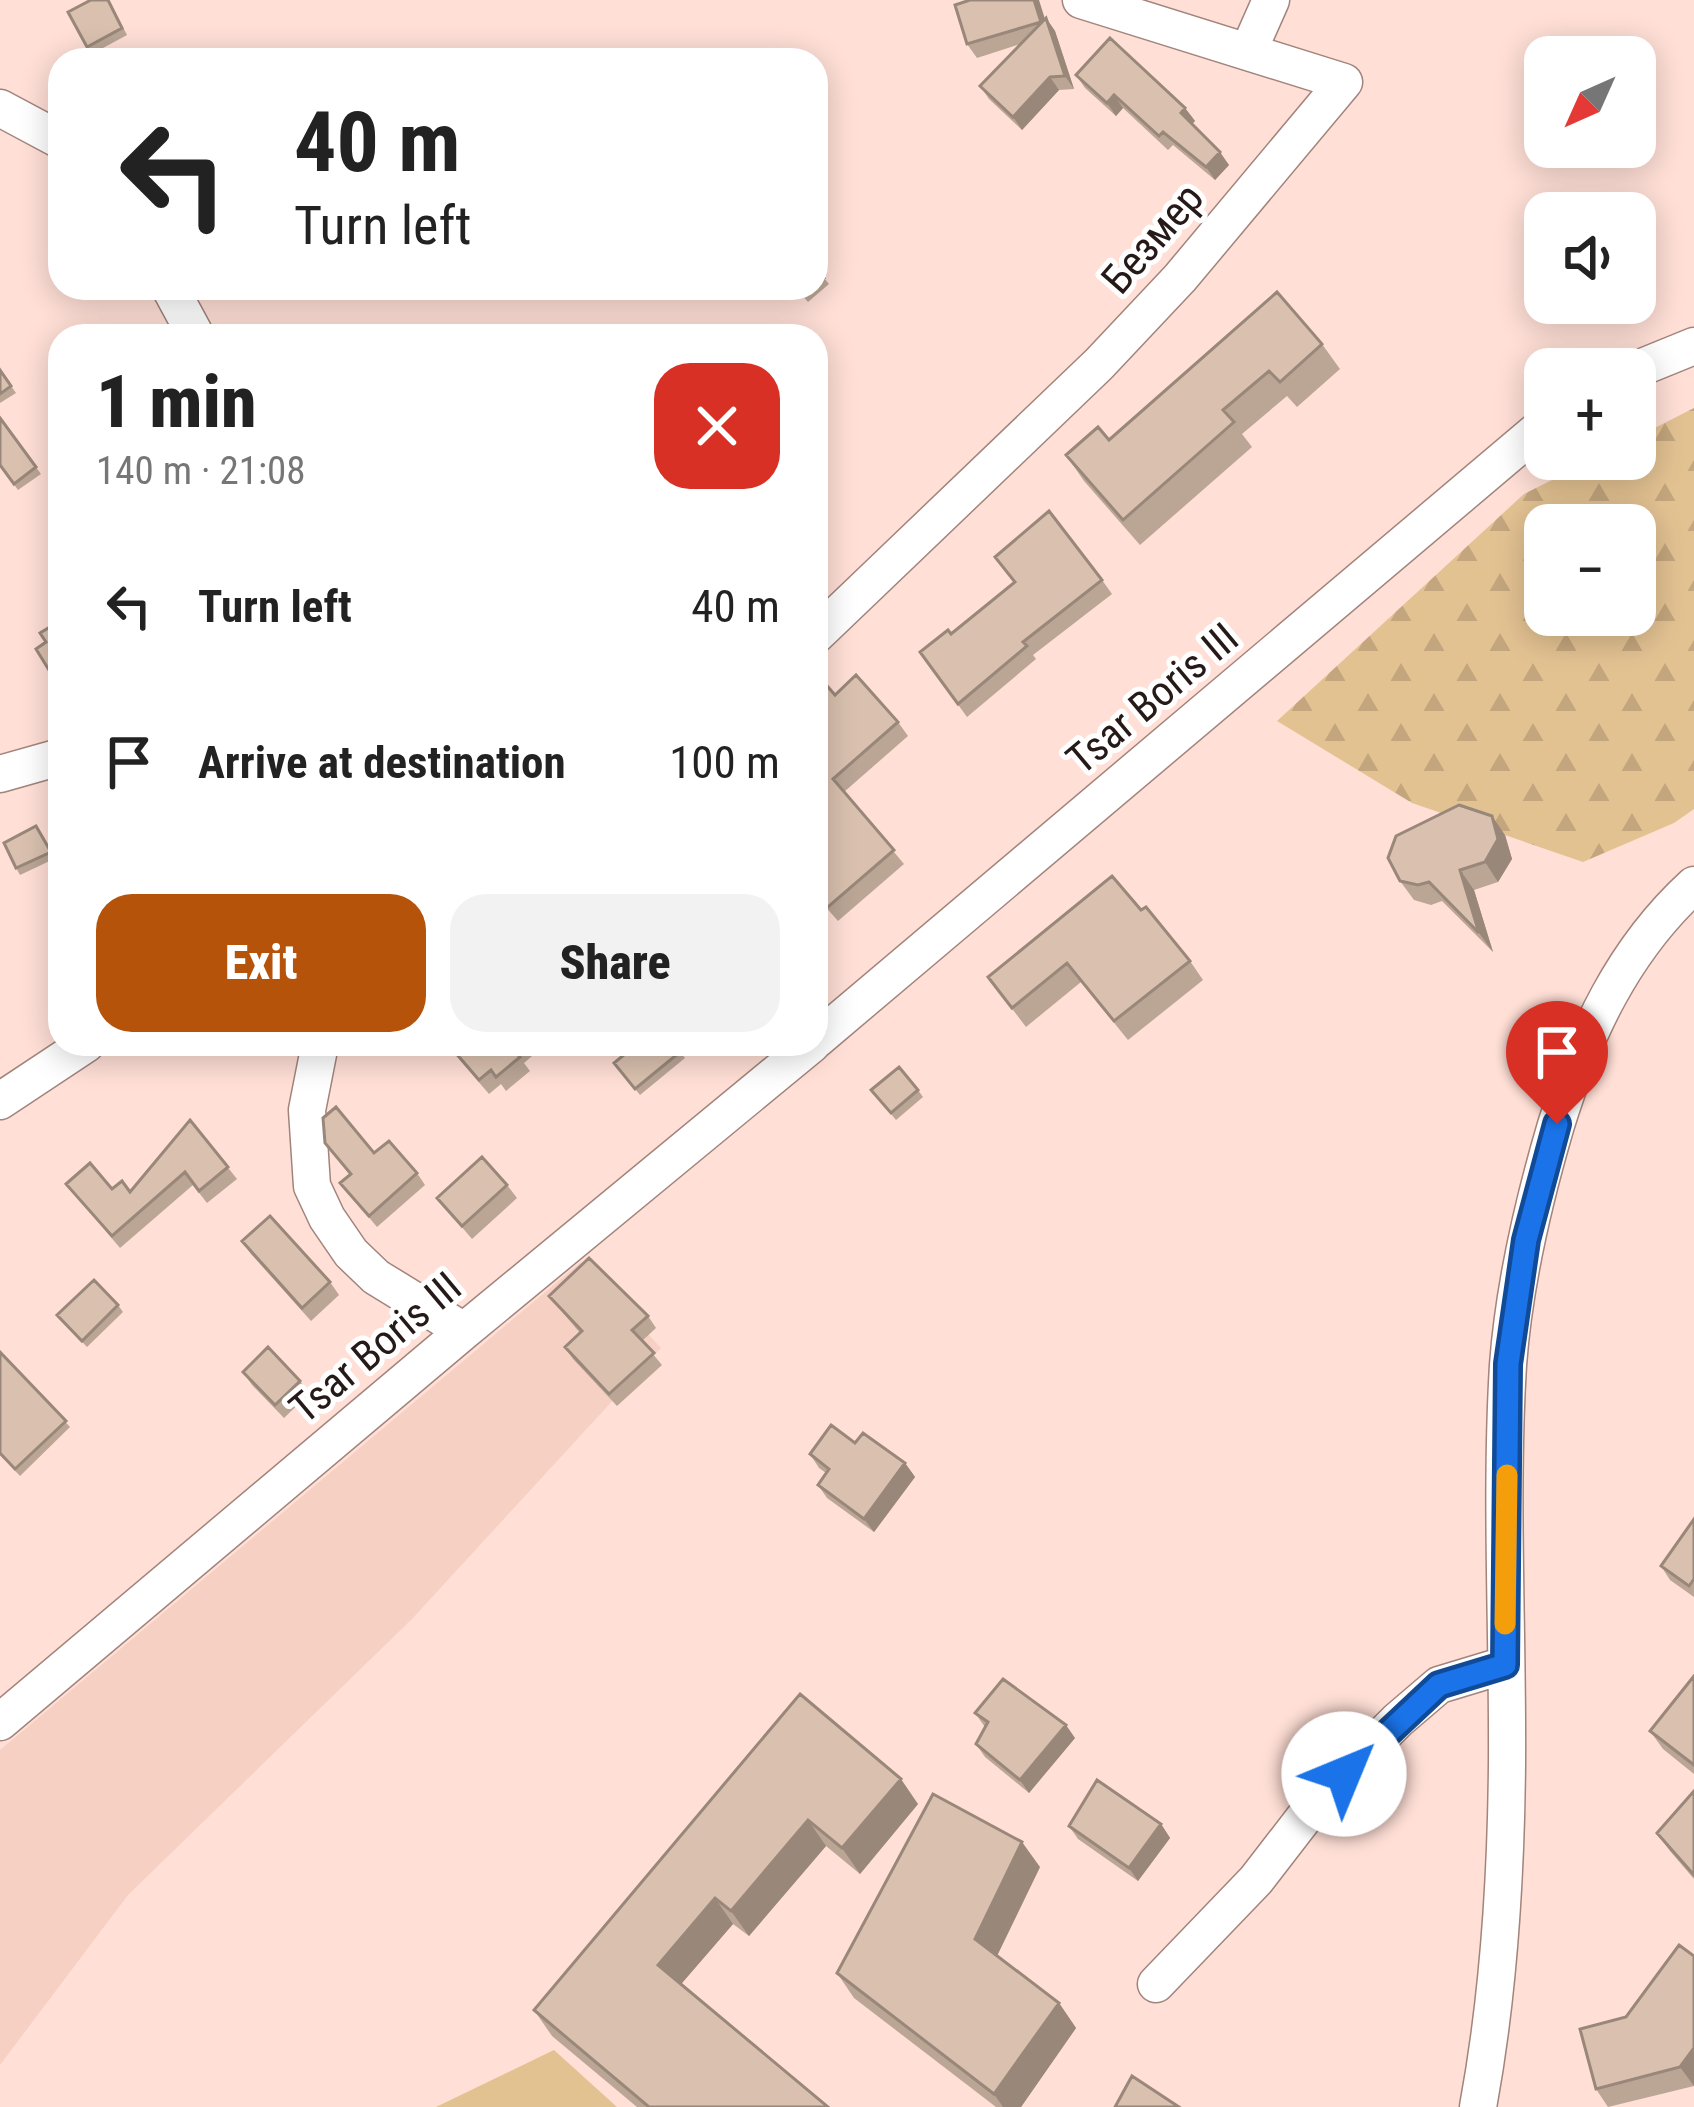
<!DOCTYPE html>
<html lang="en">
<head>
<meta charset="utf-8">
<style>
	:root { --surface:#fff; --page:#f2f2f2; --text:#222; --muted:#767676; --accent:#b45309 }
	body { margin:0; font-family:"Roboto Condensed",sans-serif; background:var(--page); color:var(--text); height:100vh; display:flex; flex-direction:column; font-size:45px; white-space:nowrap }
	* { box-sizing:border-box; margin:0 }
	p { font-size:39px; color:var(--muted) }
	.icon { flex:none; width:66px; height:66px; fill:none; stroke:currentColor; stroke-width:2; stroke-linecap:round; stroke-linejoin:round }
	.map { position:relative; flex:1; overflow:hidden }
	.sheet { position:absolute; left:48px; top:324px; width:780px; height:732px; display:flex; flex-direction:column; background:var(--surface); border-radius:36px; box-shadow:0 6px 30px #0003 }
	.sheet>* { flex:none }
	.hud { position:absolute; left:48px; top:48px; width:780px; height:252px; border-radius:36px; box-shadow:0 6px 30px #0003; background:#fff; color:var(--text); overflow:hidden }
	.needle { width:78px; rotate:225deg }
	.fabs { position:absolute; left:1524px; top:36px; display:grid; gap:24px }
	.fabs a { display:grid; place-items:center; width:132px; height:132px; border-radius:24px; background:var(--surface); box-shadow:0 6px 30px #0003; font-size:60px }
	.pin { position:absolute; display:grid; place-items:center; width:102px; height:102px; color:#fff; margin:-123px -51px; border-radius:50% 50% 50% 0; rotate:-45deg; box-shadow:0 0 12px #0007 }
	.pin .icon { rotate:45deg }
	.me { position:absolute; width:132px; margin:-66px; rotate:45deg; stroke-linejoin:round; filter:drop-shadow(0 0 9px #0008) }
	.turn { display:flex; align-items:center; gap:42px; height:252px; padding:0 48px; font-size:54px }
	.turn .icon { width:156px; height:156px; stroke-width:2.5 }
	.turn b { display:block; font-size:84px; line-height:102px }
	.round { display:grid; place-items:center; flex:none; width:126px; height:126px; border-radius:36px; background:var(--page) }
	.overview { display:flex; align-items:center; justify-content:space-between; height:204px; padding:0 48px }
	h1 { font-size:72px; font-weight:800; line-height:90px }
	.cta { display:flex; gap:24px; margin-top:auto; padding:24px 48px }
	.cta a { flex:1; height:138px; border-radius:36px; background:var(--accent); color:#fff; font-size:48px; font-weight:800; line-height:138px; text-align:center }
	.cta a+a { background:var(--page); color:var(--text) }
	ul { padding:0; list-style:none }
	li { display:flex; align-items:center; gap:36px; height:156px; padding:0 48px }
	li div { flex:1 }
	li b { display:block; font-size:45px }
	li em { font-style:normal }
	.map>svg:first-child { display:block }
	.built { fill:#f7d0c4 }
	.forest { fill:url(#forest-firs); fill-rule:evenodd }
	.park { fill:#e3c292 }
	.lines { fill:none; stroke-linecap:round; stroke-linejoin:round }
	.minor-casing { stroke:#a1847b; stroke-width:39 }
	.minor { stroke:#fff; stroke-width:36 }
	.wall { fill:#bba696 }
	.shaded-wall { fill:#99877a }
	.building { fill:#dac1af; stroke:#99877a; stroke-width:3 }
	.route-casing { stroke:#114b97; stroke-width:30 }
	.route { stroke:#1a73e8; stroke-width:21 }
	.slow { stroke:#f59e0b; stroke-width:21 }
	.labels { text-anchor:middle; stroke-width:10; stroke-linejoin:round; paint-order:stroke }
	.street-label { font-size:42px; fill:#251a17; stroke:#fff }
</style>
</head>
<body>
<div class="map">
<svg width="1694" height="2107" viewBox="0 0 1694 2107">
	<defs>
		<pattern id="forest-firs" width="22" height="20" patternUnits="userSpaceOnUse" patternTransform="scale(3)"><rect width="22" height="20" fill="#e3c292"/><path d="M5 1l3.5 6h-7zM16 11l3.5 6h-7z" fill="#c3a67d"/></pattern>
	</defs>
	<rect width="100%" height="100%" fill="#ffdfd6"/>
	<path class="built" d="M581,1262l80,86 -249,271 -284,276 -128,170v-315z"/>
	<path class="forest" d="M1694,408v401l-20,14 -91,39 -171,-59 -135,-82 247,-227 70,-35h41v-21zM1545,525h90v90h-90z"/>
	<path class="park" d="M554,2050l63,57h-181z"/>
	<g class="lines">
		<defs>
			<path id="minor" d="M1248,52l23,-52
				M0,108l60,32
				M170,288l26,48
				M1635,370l59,-24
				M816,635l283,-271 81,-86 164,-196 -263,-82
				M0,774l60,-17
				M816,1040l729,-616
				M320,1044l-13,66 5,76 15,32 24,35 25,24 88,54
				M0,1101l86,-57
				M0,1722l464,-391 348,-287
				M1156,1984l100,-104 61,-79 81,-81 41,-35 66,-20
				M1478,2107c21,-113 28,-229 29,-343 1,-133 -7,-267 1,-399 6,-81 25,-162 48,-240 28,-91 67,-175 138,-240"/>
		</defs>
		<use href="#minor" class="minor-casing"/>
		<use href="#minor" class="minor"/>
	</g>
	<path class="wall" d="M109,0l18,35 -35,19 -5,-7z
		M1046,18l9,13 19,58 -15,1 -37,40 -33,-31 -9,-13 40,-42 -43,14 -10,-14z
		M1076,75l109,33 10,13 -3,3 37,41 -14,15 -42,-35 -5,5 -45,-42 -7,8 -31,-28z
		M816,269l13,15 -21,18 -12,-14h20z
		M1322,344l18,25 -43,38 -10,-11 -45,38 10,13 -112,98 -56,-64 -18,-26 43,-15z
		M0,370l16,23 -16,10z
		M0,418l41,56 -23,16 -18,-25z
		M995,557l107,23 10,14 -79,61 3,4 -69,58 -47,-65 31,-18 63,-51z
		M816,673l19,22 63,27 10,14 -64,56 60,72 -66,57 -22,-25z
		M36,826l20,32 -36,17 -4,-7z
		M1505,835l7,24 -14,23 -24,8 19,62 -51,-51 -11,4 -17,-5 -14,-19z
		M1141,910l49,51 13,19 -75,60 -47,-58 -55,45 -38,-50z
		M446,1044h100l-22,19 6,8 -24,20 -5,-7 -12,10z
		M674,1044l11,14 -45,37 -26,-32z
		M918,1090l5,7 -27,23 -20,-24z
		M190,1120l47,59 -30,24 -14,-18 -73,63 -54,-64 64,8z
		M325,1143l49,10 43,20 8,12 -48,42 -37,-44 10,-8z
		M507,1185l10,13 -45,41 -35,-41z
		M242,1241l88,41 9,13 -28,26 -60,-67z
		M549,1296l99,20 8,12 -14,13 20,24 -45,41 -44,-47 -8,-12 15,-14z
		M118,1305l5,7 -36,35 -30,-32z
		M0,1352l70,75 -50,49 -20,-21z
		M243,1372l57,9 9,13 -25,24 -32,-33z
		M855,1443l50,20 10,14 -41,55 -47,-34 -9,-13 8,-12 -7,-5 -9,-14z
		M1694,1519v78l-24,-17 -9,-14z
		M1694,1676v98l-31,-25 -13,-18z
		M800,1694l118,110 -58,70 -34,-28 -77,90 -16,-12 -52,60 147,123h-191l-85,-71 -18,-26z
		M975,1713l100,25 -46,55 -44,-36 -9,-13 9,-17z
		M1694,1791v88l-24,-28 -13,-18z
		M1161,1824l9,14 -32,43 -60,-42 -9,-13z
		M1040,1867l-43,89 62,47 17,25 -55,79h-25l-142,-109 -17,-25z
		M1694,1956v130l-86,21 -12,-18 30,-72z"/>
	<path class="shaded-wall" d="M1034,0h5l11,35 -9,-13z
		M1046,18l9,13 19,58 -9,-13z
		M1050,77l9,13 -37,40 -9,-13z
		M1114,95l9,13 -7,8 -9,-13z
		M1185,108l10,13 -5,5 -9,-13z
		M1220,152l9,13 -14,15 -9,-13z
		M1492,816l13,19 7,24 -14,23 -13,-20z
		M1460,870l14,20 19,62 -14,-19z
		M905,1463l10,14 -41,55 -10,-13z
		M1066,1725l9,13 -46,55 -9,-13z
		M901,1779l17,25 -58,70 -18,-26z
		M808,1820l18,26 -77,90 -18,-25z
		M1161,1824l9,14 -32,43 -9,-13z
		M1022,1842l18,25 -47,97 -18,-25z
		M715,1898l18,26 -57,66 -18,-25z
		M1059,2003l17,25 -55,79h-18l-9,-13z
		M1694,2048v38l-14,-19z"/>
	<path class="building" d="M91,0h17l14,28 -35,19 -19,-35z
		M970,0h64l7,22 -74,22 -12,-39z
		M1046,18l19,58 -15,1 -37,40 -33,-31z
		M1110,38l75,70 -4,5 39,39 -14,15 -43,-35 -4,4 -45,-41 -7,8 -31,-28z
		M816,269l8,9 -8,6z
		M797,288h15l-9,7z
		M1277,292l45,52 -42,38 -11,-11 -46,39 11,12 -111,98 -57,-65 32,-28 11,13z
		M664,326l11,10h-47z
		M0,370l11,16 -11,8z
		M0,418l36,49 -22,17 -14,-19z
		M1049,511l53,69 -79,62 4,4 -69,58 -38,-52 28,-22 3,4 64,-52 -20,-25z
		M60,621v67l-24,-39 10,-7 -6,-9z
		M816,673l19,22 21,-20 42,47 -65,57 61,71 -66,57 -12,-14z
		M1459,805l33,11 6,23 -13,23 -25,8 19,63 -50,-51 -11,3 -18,-4 -12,-23 8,-22z
		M36,826l15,26 -35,16 -12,-25z
		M1112,876l29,34 5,-3 44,54 -76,60 -47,-58 -55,45 -24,-31z
		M448,1044h72l-6,6 6,7 -24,20 -5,-7 -12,10z
		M637,1044h37l6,8 -45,37 -21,-26z
		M899,1067l19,23 -27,23 -20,-23z
		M336,1107l38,46 15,-12 28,32 -48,43 -29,-33 11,-9 -26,-31 -2,-25z
		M190,1120l38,47 -29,24 -14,-19 -73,64 -46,-52 24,-21 22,26 10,-8 8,11z
		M482,1157l25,28 -45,41 -25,-28z
		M270,1216l60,66 -28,26 -60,-67z
		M589,1258l59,58 -16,14 22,23 -45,41 -44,-47 17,-16 -33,-35z
		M94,1280l24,25 -36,36 -25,-26z
		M268,1347l32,34 -25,24 -32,-33z
		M0,1352l66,69 -51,48 -15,-16z
		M831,1425l24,18 8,-10 42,30 -41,56 -46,-34 11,-16 -19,-15z
		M1694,1519v60l-5,7 -28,-20z
		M1694,1676v89l-44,-34z
		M1003,1679l63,46 -46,55 -44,-36 12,-22 -13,-9z
		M800,1694l101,85 -59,69 -34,-28 -77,91 -16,-13 -57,67 170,142h-179l-115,-97z
		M1097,1780l64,44 -32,44 -60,-42z
		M1694,1791v84l-37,-42z
		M933,1794l89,48 -47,97 84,64 -65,91 -157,-121z
		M1679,1945l15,11v92l-14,19 -84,22 -16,-60 46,-12z
		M1132,2076l47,31h-64z"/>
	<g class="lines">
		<defs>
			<path id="route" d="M1344,1774l95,-89 66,-20 3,-301 18,-124 31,-116"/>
		</defs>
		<use href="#route" class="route-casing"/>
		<use href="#route" class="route"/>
		<path class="slow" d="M1505,1624l2,-149"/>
	</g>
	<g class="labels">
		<g class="street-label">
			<text transform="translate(1152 238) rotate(-49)" y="15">Безмер</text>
			<text transform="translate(1152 698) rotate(-40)" y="15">Tsar Boris III</text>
			<text transform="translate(375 1347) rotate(-40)" y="15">Tsar Boris III</text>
		</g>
	</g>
</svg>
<div class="fabs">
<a><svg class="needle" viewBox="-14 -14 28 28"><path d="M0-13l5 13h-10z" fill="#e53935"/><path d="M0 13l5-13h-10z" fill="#767676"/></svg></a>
<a><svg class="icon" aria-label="sound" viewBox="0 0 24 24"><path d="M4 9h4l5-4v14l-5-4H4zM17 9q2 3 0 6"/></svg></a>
<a>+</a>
<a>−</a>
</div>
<div class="pin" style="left:1557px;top:1124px;background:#d93025"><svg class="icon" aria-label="arrive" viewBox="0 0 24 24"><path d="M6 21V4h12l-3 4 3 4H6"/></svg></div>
<svg class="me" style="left:1344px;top:1774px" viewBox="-20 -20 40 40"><circle r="19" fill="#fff"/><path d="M0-13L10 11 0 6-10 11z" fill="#1a73e8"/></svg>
<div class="hud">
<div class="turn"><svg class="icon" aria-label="left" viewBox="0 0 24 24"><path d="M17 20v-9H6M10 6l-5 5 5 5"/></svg><div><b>40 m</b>Turn left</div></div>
</div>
<section class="sheet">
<div class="overview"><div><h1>1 min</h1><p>140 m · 21:08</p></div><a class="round" style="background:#d93025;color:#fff"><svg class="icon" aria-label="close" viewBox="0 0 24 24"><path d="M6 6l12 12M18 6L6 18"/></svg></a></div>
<ul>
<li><svg class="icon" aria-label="left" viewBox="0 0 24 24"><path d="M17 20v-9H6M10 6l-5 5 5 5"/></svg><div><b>Turn left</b></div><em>40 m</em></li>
<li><svg class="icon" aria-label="arrive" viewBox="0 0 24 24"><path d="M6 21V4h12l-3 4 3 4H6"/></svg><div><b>Arrive at destination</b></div><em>100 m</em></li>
</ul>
<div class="cta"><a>Exit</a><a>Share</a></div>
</section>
</div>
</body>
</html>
